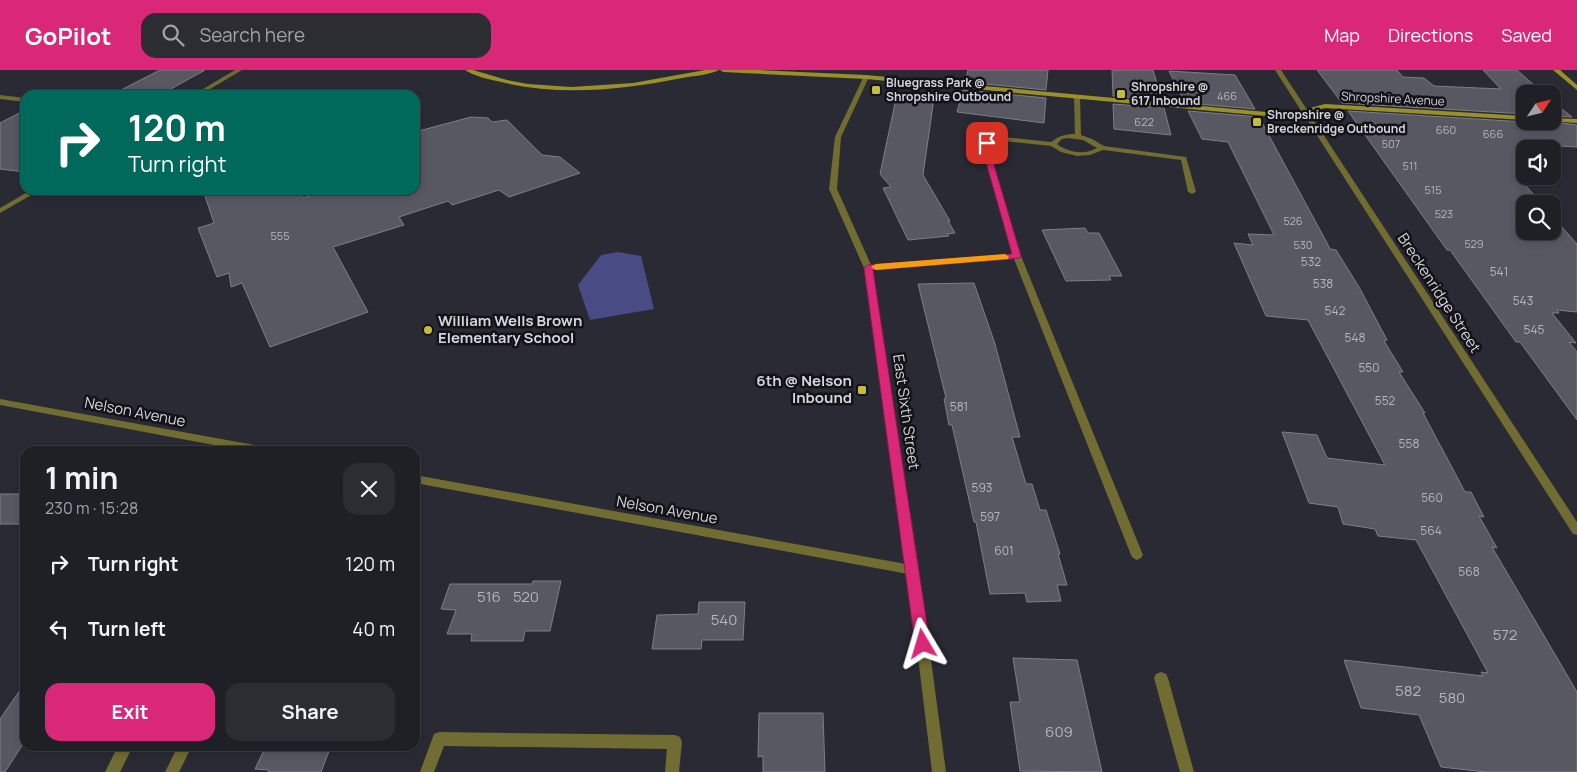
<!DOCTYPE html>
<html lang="en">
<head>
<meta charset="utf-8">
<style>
	:root { --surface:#1f2026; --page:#2c2d32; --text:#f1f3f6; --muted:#a1a3a7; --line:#3c3e43; --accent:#db2777 }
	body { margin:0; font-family:Manrope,sans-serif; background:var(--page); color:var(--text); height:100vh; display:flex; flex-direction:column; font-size:19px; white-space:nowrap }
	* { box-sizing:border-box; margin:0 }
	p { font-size:16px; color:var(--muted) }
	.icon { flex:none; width:28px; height:28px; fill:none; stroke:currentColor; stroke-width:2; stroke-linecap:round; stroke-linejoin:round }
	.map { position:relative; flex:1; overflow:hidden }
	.side { position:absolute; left:20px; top:376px; width:400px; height:305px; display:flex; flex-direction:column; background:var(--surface); border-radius:15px; box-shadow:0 2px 8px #0003,0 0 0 1px var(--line) }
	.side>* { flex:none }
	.top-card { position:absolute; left:20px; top:20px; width:400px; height:105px; border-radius:15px; box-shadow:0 2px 8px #0003,0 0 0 1px var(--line); background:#00695c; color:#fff; overflow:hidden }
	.needle { width:32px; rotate:55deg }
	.controls { position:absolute; left:1516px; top:15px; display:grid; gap:10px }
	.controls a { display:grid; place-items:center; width:45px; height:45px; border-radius:10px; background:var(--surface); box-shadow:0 2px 8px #0003,0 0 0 1px var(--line); font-size:25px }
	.pin { position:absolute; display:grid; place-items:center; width:42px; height:42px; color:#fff; margin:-21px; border-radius:10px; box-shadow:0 2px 8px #0006 }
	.me { position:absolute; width:55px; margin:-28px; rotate:353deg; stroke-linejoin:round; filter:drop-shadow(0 0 4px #0008) }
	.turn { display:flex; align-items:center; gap:18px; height:105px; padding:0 25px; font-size:22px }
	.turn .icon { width:65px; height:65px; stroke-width:2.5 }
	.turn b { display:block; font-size:35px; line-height:42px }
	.round { display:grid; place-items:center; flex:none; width:52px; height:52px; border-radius:15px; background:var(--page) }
	.summary { display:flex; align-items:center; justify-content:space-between; height:85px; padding:0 25px }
	h1 { font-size:30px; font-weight:700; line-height:38px }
	.cta { display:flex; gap:10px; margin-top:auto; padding:10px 25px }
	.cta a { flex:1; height:58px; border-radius:15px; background:var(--accent); color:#fff; font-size:20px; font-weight:700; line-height:58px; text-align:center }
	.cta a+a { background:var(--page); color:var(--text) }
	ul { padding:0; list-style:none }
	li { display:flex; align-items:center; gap:15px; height:65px; padding:0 25px }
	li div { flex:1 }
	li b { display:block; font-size:19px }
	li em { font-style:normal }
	header { display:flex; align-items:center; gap:30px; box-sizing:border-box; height:70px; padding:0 25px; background:var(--accent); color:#fff }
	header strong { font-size:24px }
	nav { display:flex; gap:28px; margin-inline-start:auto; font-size:18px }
	.search { width:350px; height:45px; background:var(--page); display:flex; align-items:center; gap:12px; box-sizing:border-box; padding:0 18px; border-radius:15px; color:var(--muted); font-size:19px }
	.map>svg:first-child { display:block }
	.green { fill:#484b84 }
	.building { fill:#575862; stroke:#7c7e88 }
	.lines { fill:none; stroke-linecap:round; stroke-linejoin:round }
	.street { fill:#716c31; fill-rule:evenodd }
	.secondary { fill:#999027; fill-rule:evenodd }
	.route { fill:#db2777; stroke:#8e194d }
	.slow { fill:#f59e0b }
	.poi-dot { fill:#c6bb3c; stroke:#131317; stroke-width:2 }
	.labels { text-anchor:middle; stroke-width:5; stroke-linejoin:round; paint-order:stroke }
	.far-number-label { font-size:11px; fill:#b5b6bd }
	.far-poi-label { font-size:12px; font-weight:bold; fill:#d4d5db; stroke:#131317; text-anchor:start }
	.far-street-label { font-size:12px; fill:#d4d5db; stroke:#131317 }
	.number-label { font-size:12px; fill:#b5b6bd }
	.street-label { font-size:15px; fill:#d4d5db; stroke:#131317 }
	.poi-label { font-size:15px; font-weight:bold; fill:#d4d5db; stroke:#131317; text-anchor:start }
	.near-number-label { font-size:15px; fill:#b5b6bd }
</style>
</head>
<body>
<header>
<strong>GoPilot</strong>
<div class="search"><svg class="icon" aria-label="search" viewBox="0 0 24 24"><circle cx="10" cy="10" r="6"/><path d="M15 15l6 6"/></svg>Search here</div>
<nav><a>Map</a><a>Directions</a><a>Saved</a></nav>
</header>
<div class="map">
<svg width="1577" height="702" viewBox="0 0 1577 702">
	<rect width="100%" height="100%" fill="#292a33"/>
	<path class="green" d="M618,182l23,4 13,53 -64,11 -12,-35 23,-30z"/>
	<path class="building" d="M160,0h45l-45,25 -39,-5z
		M968,0h80l-2,20 -81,-8z
		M1112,0h41l9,30 -49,-4z
		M1317,0h80l6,7 21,1 10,8 67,3 -18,-19h34l27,24h-19v20l-183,-11z
		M1169,1l66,4 20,34 -70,-6z
		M963,20l83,8 -2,25 -87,-11z
		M897,24l37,4 -11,77 27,46h-2l7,12 -8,1 2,2 -41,4 -25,-52 8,-1 -11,-13z
		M1552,31l20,16 -20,-1z
		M1113,34l51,4 7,27 -57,-6z
		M25,40v62l-25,-3v-46z
		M1188,41l71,6 67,124 4,8 6,1 23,37 28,53 -3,1 19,31h-4l26,41h-2l42,79h6l13,25 -5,-1 18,32 -5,-1 85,145v80h-91l-45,-5 -22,-52 -58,-7 -17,-48 139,16 -2,-4 7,1 -72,-133 -38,-4 -3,-7 -32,-5 -5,-17 -29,-4 -27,-71 35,3 10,23 58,7 -77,-145 -42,-4 -32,-73 19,2 -5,-11 26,1 -46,-93 -26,-3z
		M1348,41l177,11 23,-1 29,4v22l-52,-3v41l17,19h-17v27h27v-15l25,28v68l-20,-2 2,3h-7l24,30 -7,-1 8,10v68l-57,-78h-4l-66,-92h-3z
		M471,47l17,1 4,4 15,-2 35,35 18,2 20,16 -71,24 -10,-7 -47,15 -4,-4 -49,16 5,8 -71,22 35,65 -98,35 -28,-64 -11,4 -2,-14 -12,4 -19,-49 16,-5 -11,-33h95l5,8 26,-8h86v-58z
		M1085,158l3,5h11l23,43h-13l2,4 -45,1 -24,-51z
		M974,213l21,61 25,93h-8l14,47h6l8,26h6l14,44h-2l9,31h-10l4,16 -34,1 -2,-9 -35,1 -14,-72h-2l-22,-97h-3l-5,-26 2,-1 -28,-114z
		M0,424h25v30h-25z
		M533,511h28l-11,50h-25l-2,10h-52l1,-7h-25l9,-24 -15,-1 9,-25h82z
		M699,532h46l-2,38h-41l-1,9h-49l5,-34 41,-1z
		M1013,588l64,2 25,112 -82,-1 -10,-69h10z
		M25,613v58l-20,31h-5v-53z
		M759,643h64l2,59h-62v-16l-5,1z
		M266,676h65l-10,26h-53l1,-2 -14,-1z"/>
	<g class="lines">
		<path class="street" d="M235,0h7l-42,25h-7z
			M1275,0h6l296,452v13l-4,-1z
			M864,6l5,1 -28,60 -4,52 34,76 141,-11 -30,-106 2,-5 19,-6 48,5c8,-6 14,-8 24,-8l-1,-37 3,-2 3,2 1,38 11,4 12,7 82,11 10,35 -4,2 -4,-2 -7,-32 -78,-10 -13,5 -13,1 -16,-4 -10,-6 -48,-5 -13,3 -2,4 33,108 122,299 -2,3 -4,2 -4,-2 -2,-3 -117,-296 -142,11 47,300 27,202h-14l-24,-198 -493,-91v-8l491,89 -42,-296 -35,-79 6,-52zM1067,68l16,2 14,8c-12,7 -28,5 -40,-4l5,-5z
			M0,25l25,3v4l-25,-3z
			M31,120h9l-40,23v-5z
			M0,329l265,48 4,1 1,3h-24l-246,-46z
			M1161,602l5,2 2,4 26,94h-14l-26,-94 2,-4z
			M439,662l236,3 5,2 2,5 -3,30h-14l2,-23 -223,-3 -10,26h-14l14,-38z
			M118,676h15l-13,26h-15z
			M178,676h14l-13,26h-14z"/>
		<path class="secondary" d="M465,0h8l34,10 21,4 43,3 62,-4 72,-13h14c-10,5 -26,6 -37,8 -61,12 -124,19 -185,3 -10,-2 -23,-5 -32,-11z
			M720,0h39l107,5 421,39 38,-10 200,12v4l-200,-12 -38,10 -421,-39 -143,-7z
			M1553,0h7l17,15v5z
			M1552,48l25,1v4l-27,-2h2z"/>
	</g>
	<path class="route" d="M987,70l4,3 -2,5 32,108 -1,2 -147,12 57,374 -2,4 -5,2 -5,-2 -3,-4 -51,-376 4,-3 144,-11 -30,-106z"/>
	<path class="slow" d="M1005,184l4,3 -1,2 -132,11 -5,-3 5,-3z"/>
	<g class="poi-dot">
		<rect x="871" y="15" width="10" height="10" rx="2.5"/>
		<rect x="1116" y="19" width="10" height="10" rx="2.5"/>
		<rect x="1252" y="47" width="10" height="10" rx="2.5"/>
		<circle cx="428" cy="260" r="5"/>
		<rect x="857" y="315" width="10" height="10" rx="2.5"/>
	</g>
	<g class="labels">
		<g class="far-number-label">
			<text x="1227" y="30">466</text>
			<text x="1144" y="56">622</text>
			<text x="1446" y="64">660</text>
			<text x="1493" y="68">666</text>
			<text x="1391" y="78">507</text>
			<text x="1410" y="100">511</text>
			<text x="1433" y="124">515</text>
			<text x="1444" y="148">523</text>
			<text x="1293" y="155">526</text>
			<text x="280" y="170">555</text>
			<text x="1474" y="178">529</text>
			<text x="1303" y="179">530</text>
		</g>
		<g class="far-poi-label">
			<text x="886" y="17">Bluegrass Park @<tspan x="886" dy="14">Shropshire Outbound</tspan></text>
			<text x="1131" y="21">Shropshire @<tspan x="1131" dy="14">617 Inbound</tspan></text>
			<text x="1267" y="49">Shropshire @<tspan x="1267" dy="14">Breckenridge Outbound</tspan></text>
		</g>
		<g class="far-street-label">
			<text transform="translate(1393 29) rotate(3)" y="4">Shropshire Avenue</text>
		</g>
		<g class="number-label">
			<text x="1311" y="196">532</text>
			<text x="1499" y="206">541</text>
			<text x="1323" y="218">538</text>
			<text x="1523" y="235">543</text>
			<text x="1335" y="245">542</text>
			<text x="1534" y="264">545</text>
			<text x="1355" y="272">548</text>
			<text x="1369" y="302">550</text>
			<text x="1385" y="335">552</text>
			<text x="959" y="341">581</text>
			<text x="1409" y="378">558</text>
			<text x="982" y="422">593</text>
			<text x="1432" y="432">560</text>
			<text x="990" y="451">597</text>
			<text x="1431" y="465">564</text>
			<text x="1004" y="485">601</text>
			<text x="1469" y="506">568</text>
		</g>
		<g class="street-label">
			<text transform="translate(1439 223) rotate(57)" y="5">Breckenridge Street</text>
			<text transform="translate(135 342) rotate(11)" y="5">Nelson Avenue</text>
			<text transform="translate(906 342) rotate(82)" y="5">East Sixth Street</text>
			<text transform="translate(667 440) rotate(10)" y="5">Nelson Avenue</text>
		</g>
		<g class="poi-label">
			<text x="438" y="256">William Wells Brown<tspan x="438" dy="17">Elementary School</tspan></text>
			<text x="852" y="316" text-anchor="end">6th @ Nelson<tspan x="852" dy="17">Inbound</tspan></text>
		</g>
		<g class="near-number-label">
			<text x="489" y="532">516</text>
			<text x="526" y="532">520</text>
			<text x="724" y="555">540</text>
			<text x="1505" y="570">572</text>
			<text x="1408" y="626">582</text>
			<text x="1452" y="633">580</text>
			<text x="1059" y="667">609</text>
		</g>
	</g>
</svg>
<div class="controls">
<a><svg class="needle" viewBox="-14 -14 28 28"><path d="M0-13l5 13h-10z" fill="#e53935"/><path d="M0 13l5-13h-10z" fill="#a1a3a7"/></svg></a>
<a><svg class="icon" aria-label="sound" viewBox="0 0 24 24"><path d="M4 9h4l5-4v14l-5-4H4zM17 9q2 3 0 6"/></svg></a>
<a><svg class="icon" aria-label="search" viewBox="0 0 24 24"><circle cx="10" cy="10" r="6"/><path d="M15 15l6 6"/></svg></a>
</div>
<div class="pin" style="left:987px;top:73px;background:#d93025"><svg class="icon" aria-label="arrive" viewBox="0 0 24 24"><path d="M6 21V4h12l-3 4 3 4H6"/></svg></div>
<svg class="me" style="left:923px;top:574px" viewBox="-20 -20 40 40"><path d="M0-17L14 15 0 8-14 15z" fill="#db2777" stroke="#fff" stroke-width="4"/></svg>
<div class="top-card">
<div class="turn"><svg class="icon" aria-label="right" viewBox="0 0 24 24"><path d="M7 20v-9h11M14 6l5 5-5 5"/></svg><div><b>120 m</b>Turn right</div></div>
</div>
<section class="side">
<div class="summary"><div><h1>1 min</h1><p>230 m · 15:28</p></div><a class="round"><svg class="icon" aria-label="close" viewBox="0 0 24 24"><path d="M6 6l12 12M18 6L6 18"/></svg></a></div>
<ul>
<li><svg class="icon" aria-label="right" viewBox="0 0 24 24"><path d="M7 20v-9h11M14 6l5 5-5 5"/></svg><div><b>Turn right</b></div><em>120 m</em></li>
<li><svg class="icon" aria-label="left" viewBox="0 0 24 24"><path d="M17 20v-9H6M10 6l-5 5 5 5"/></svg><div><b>Turn left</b></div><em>40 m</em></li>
</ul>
<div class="cta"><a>Exit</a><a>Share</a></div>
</section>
</div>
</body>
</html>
